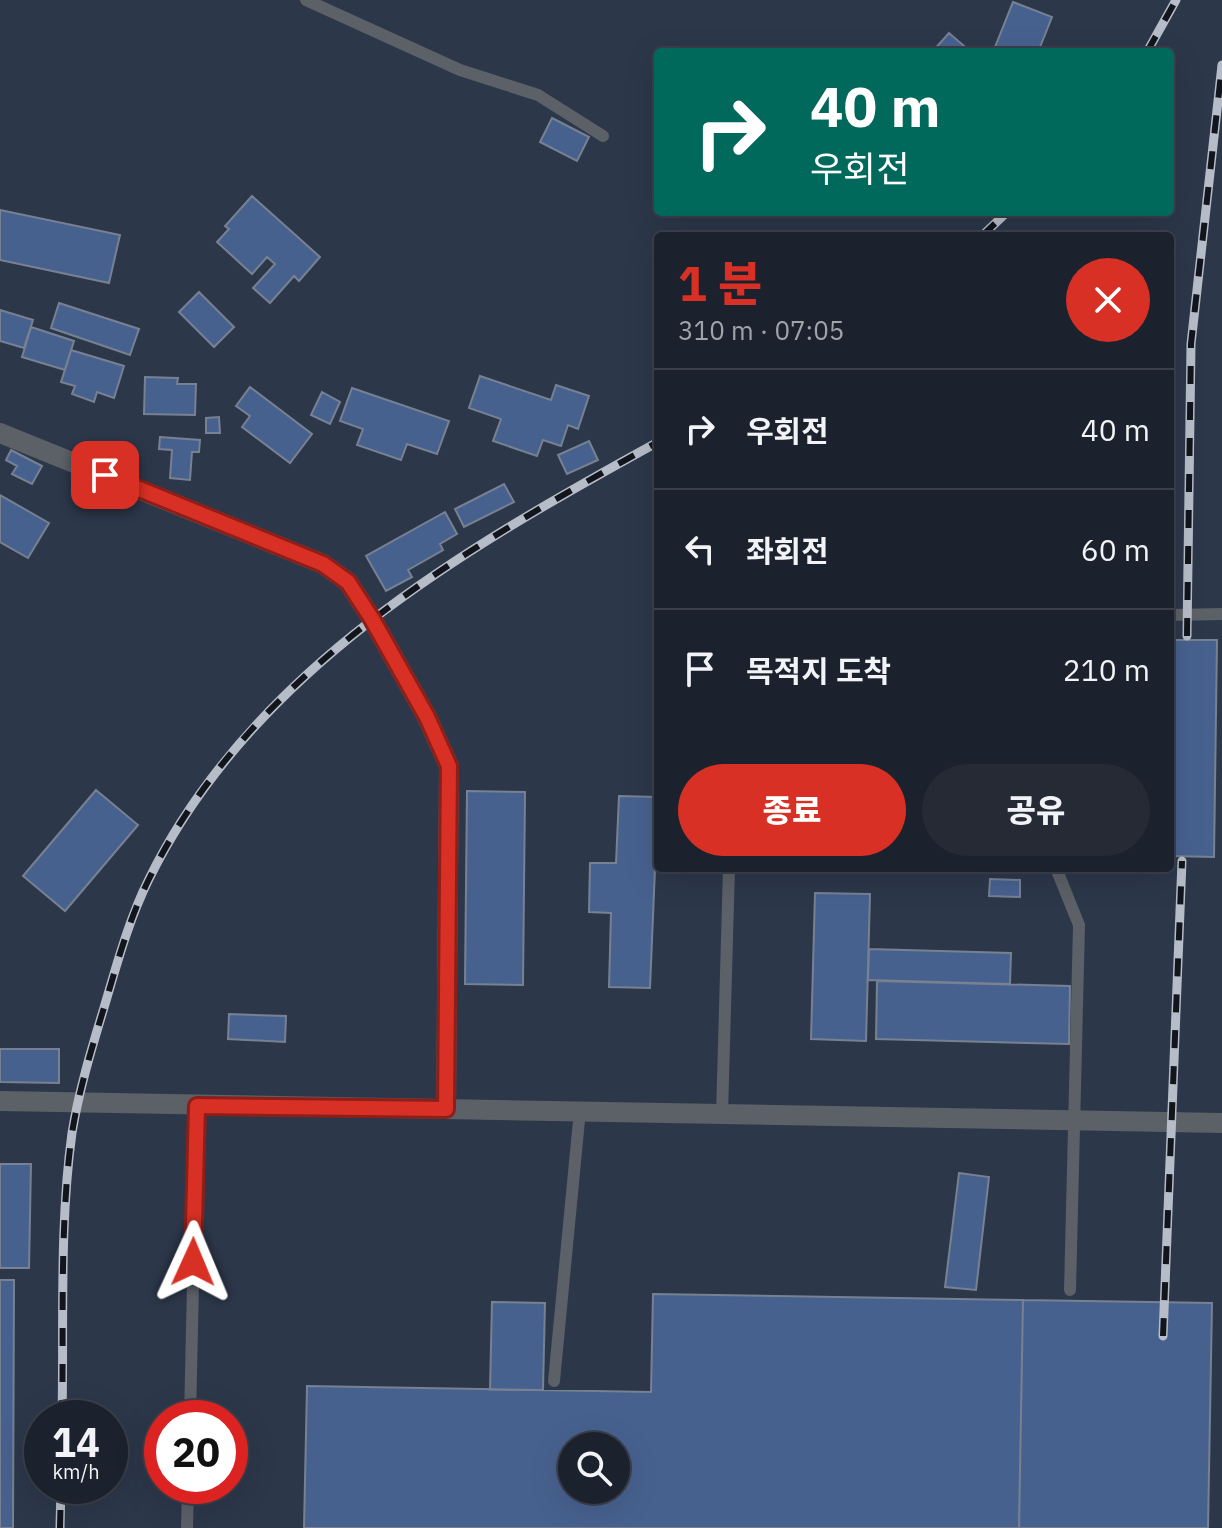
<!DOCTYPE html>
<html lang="ko">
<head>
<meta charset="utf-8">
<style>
	:root { --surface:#1c222d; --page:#252a35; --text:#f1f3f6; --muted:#a0a4aa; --line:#3a3f49; --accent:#d93025 }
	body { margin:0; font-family:"IBM Plex Sans","Noto Sans KR",sans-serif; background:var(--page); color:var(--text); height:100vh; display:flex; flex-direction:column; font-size:30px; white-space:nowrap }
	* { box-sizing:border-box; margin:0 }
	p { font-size:26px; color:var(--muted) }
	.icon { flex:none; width:44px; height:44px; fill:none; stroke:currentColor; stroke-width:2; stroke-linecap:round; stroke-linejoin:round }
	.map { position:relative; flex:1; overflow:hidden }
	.side { position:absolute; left:654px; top:232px; width:520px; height:640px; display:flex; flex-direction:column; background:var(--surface); border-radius:8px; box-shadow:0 8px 32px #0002,0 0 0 2px var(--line) }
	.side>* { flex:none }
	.hud { position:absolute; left:654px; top:48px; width:520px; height:168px; border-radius:8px; box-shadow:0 8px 32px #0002,0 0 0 2px var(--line); background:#00695c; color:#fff; overflow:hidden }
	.fabs { position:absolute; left:558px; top:1432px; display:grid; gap:16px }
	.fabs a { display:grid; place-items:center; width:72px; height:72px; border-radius:50%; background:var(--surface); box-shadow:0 8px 32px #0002,0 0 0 2px var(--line); font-size:40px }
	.speed { position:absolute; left:24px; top:1400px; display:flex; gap:16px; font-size:40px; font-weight:700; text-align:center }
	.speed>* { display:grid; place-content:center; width:104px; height:104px; border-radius:50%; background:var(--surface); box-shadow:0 8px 32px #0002,0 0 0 2px var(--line); line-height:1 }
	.speed small { font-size:20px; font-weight:400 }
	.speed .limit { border:12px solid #d22; background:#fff; color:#111 }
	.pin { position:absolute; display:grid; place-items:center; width:68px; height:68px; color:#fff; margin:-34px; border-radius:16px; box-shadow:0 4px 12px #0006 }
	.me { position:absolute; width:88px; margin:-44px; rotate:1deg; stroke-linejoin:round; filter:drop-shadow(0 0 6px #0008) }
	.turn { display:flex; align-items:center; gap:28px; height:168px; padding:0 24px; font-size:36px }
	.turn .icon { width:104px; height:104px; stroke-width:2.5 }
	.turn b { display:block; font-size:56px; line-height:68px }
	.round { display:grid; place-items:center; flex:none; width:84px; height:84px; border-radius:42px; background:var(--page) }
	.head { display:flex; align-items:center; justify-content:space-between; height:136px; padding:0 24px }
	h1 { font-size:48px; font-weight:800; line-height:60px; color:var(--accent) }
	.cta { display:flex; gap:16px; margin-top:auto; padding:16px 24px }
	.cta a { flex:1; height:92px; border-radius:48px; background:var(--accent); color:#fff; font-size:32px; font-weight:800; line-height:92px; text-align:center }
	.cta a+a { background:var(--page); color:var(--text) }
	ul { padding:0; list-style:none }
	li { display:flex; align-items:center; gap:24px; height:120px; padding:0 24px; border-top:2px solid var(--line) }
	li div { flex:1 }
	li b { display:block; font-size:30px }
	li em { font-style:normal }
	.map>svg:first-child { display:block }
	.built { fill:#2c374a; fill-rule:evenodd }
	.building { fill:#47618f; stroke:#778192; stroke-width:2; fill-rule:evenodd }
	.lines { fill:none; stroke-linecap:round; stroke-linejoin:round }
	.service { stroke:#5c6067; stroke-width:12 }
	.minor { stroke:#5c6067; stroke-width:20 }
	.tertiary { stroke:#5c6067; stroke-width:20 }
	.rail-casing { stroke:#b7bdc8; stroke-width:9 }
	.rail { stroke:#12161c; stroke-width:6; stroke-dasharray:18; stroke-linecap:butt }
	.route-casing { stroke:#8d1f18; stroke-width:20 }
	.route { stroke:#d93025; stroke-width:14 }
</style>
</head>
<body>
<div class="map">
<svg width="1222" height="1528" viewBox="0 0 1222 1528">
	<rect width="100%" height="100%" fill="#252d3c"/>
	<path class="built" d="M0,0h1222v1528h-1222zM658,52h512v160h-512zM658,236h512v632h-512zM42,1418h68v68h-68zM162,1418h68v68h-68zM572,1446h44v44h-44z"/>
	<path class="building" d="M1013,2l39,15 -14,35h-45z
		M949,33l22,19h-39z
		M552,118l37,19 -12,24 -37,-19z
		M252,196l68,61 -21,24 -5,-5 -24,27 -17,-15 22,-24 -8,-7 -15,17 -35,-32 12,-13 -4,-3z
		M0,210l120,25 -11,48 -109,-23z
		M199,292l35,35 -20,20 -35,-35z
		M59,303l80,26 -9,26 -79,-27z
		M0,310l33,10 -9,28 -24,-7z
		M31,327l43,14 -9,29 -43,-13z
		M71,350l53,16 -10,32 -17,-6 -3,10 -22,-8 3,-8 -14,-4z
		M480,376l71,24 5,-15 33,11 -11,33 -10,-4 -7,21 -18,-6 -6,16 -44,-15 8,-22 -32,-11z
		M145,377l33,1 -1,6h19l-1,31 -51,-1z
		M250,387l62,47 -22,29 -48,-36 8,-11 -14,-10z
		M352,388l97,33 -12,33 -30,-10 -6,16 -44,-15 6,-16 -23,-8z
		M322,392l18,10 -10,22 -19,-9z
		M219,417l1,16h-14v-15z
		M160,437l40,3 -1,12h-7l-2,28 -20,-2 2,-28 -13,-1z
		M589,441l9,19 -31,14 -9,-19z
		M11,450l31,16 -10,18 -20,-10 5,-8 -11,-6z
		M504,484l10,18 -50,25 -9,-18z
		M0,495l49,28 -21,35 -28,-16z
		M445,512l12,22 -17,10 3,6 -35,20 4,7 -26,14 -20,-35z
		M1170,640h47l-3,217 -44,-1z
		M96,790l42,35 -73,86 -42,-35z
		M467,791l58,1 -2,193 -58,-1z
		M619,796l39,1 -8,191 -41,-1 2,-74 -22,-1 1,-49h26z
		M990,879l30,1v17l-31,-1z
		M815,893l55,1 -4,147 -55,-2z
		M869,949l142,4 -1,31 -142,-4z
		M877,981l193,5 -1,58 -193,-5z
		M229,1014l57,2 -1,26 -57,-3z
		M0,1049h59v34l-59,-1z
		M0,1164h31l-2,104h-29z
		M959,1173l30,4 -13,113 -31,-3z
		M0,1280h14l-1,248h-13z
		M653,1294l370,6 -4,228h-715l3,-142 344,6zM572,1446h44v44h-44z
		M1023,1300l189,3 -4,225h-189z
		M492,1302l53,1 -2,87h-53z"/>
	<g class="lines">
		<path class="service" d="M306,0l154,70 78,25 65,41
			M1170,615l52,-1
			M1056,868l23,57 -9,365
			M722,1114l7,-246
			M554,1381l26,-271
			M190,1418l7,-312
			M187,1528l1,-42"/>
		<path class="minor" d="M0,433l323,131 25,18 24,37 55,98 22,49 -3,343"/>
		<path class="tertiary" d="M0,1101l1222,22"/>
		<defs>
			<path id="rail" d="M1147,52l29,-52
				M982,236l25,-24
				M1187,636l4,-292 31,-279
				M1163,1336l19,-475
				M62,1418c2,-94 -3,-191 10,-285 7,-44 21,-89 34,-132 12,-41 24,-84 43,-122 102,-208 314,-330 509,-437
				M60,1528l1,-42"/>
		</defs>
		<use href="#rail" class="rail-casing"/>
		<use href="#rail" class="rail"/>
	</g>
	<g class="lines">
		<defs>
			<path id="route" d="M105,475l218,89 25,18 24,37 55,98 22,49 -3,343 -249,-3 -4,156"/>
		</defs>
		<use href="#route" class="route-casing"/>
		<use href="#route" class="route"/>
	</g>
</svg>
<div class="fabs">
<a><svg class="icon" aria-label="search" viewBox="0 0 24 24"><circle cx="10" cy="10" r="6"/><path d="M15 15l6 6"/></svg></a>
</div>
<div class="speed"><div>14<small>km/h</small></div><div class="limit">20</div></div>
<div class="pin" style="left:105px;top:475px;background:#d93025"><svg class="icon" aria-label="arrive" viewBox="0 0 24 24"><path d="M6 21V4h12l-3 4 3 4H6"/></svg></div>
<svg class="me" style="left:193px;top:1262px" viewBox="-20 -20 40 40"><path d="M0-17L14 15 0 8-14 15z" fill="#d93025" stroke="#fff" stroke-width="4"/></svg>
<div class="hud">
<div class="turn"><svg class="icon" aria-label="right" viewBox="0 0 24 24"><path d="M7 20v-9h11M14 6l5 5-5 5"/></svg><div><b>40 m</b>우회전</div></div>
</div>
<section class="side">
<div class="head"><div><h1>1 분</h1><p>310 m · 07:05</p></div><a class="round" style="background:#d93025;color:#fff"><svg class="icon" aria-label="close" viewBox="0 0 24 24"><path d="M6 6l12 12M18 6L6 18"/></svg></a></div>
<ul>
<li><svg class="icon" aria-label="right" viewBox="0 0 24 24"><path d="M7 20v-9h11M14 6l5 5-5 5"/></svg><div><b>우회전</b></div><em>40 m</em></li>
<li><svg class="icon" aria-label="left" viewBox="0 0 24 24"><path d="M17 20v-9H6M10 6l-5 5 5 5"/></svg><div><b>좌회전</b></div><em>60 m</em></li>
<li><svg class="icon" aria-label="arrive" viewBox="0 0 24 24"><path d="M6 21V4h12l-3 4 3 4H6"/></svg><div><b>목적지 도착</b></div><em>210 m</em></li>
</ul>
<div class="cta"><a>종료</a><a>공유</a></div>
</section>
</div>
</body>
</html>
